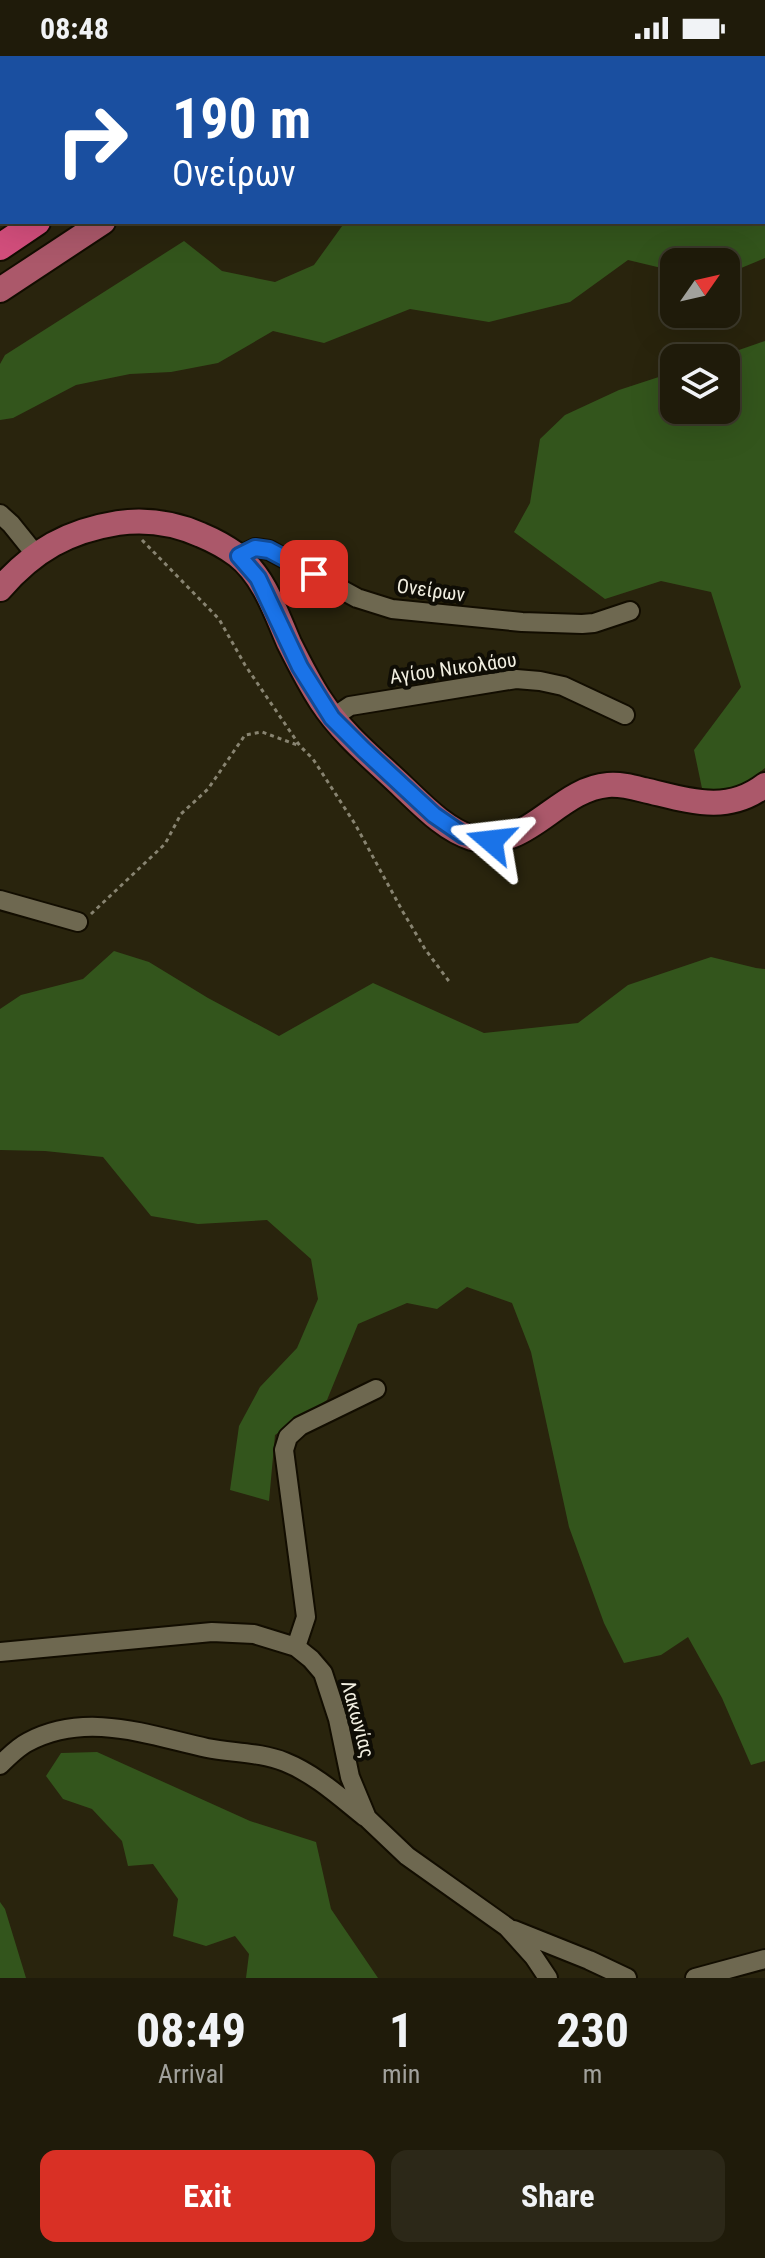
<!DOCTYPE html>
<html lang="en">
<head>
<meta charset="utf-8">
<style>
	:root { --surface:#1f1b0a; --page:#2c2818; --text:#f1f3f6; --muted:#a1a19c; --line:#3c392b; --accent:#d93025 }
	body { margin:0; font-family:"Roboto Condensed",sans-serif; background:var(--page); color:var(--text); height:100vh; display:flex; flex-direction:column; font-size:30px; white-space:nowrap }
	* { box-sizing:border-box; margin:0 }
	p { font-size:26px; color:var(--muted) }
	.icon { flex:none; width:44px; height:44px; fill:none; stroke:currentColor; stroke-width:2; stroke-linecap:round; stroke-linejoin:round }
	.map { position:relative; height:1922px; overflow:hidden }
	.side { display:flex; flex-direction:column; background:var(--surface); flex:1 }
	.side>* { flex:none }
	.guide { position:absolute; left:0px; top:0px; width:766px; height:168px; box-shadow:0 8px 32px #0002,0 0 0 2px var(--line); background:#1a4fa0; color:#fff; overflow:hidden }
	.needle { width:52px; rotate:56deg }
	.buttons { position:absolute; left:660px; top:192px; display:grid; gap:16px }
	.buttons a { display:grid; place-items:center; width:80px; height:80px; border-radius:16px; background:var(--surface); box-shadow:0 8px 32px #0002,0 0 0 2px var(--line); font-size:40px }
	.pin { position:absolute; display:grid; place-items:center; width:68px; height:68px; color:#fff; margin:-34px; border-radius:16px; box-shadow:0 4px 12px #0006 }
	.me { position:absolute; width:88px; margin:-44px; rotate:287deg; stroke-linejoin:round; filter:drop-shadow(0 0 6px #0008) }
	.turn { display:flex; align-items:center; gap:28px; height:168px; padding:0 40px; font-size:36px }
	.turn .icon { width:104px; height:104px; stroke-width:2.5 }
	.turn b { display:block; font-size:56px; line-height:68px }
	.eta { display:flex; justify-content:space-evenly; align-items:center; height:136px; text-align:center }
	.eta b { font-size:48px; font-weight:700; line-height:56px }
	.button { display:flex; gap:16px; margin-top:auto; padding:16px 40px }
	.button a { flex:1; height:92px; border-radius:16px; background:var(--accent); color:#fff; font-size:32px; font-weight:700; line-height:92px; text-align:center }
	.button a+a { background:var(--page); color:var(--text) }
	.status { display:flex; justify-content:space-between; align-items:center; height:56px; padding:0 40px; background:var(--surface); direction:ltr }
	.status svg { height:22px; fill:currentColor }
	.map>svg:first-child { display:block }
	.green { fill:#33551c }
	.lines { fill:none; stroke-linecap:round; stroke-linejoin:round }
	.minor-casing { stroke:#120d00; stroke-width:22 }
	.major-casing { stroke:#120d00; stroke-width:28 }
	.highway-casing { stroke:#120d00; stroke-width:30 }
	.path { stroke:#888471; stroke-width:3; stroke-dasharray:4 4; stroke-linecap:butt }
	.minor { stroke:#6e6850; stroke-width:18 }
	.major { stroke:#ab586a; stroke-width:24 }
	.highway { stroke:#d34e7c; stroke-width:26 }
	.route-casing { stroke:#114b97; stroke-width:20 }
	.route { stroke:#1a73e8; stroke-width:14 }
	.labels { text-anchor:middle; stroke-width:8; stroke-linejoin:round; paint-order:stroke }
	.street-label { font-size:20px; fill:#f2efe1; stroke:#0f0d05 }
</style>
</head>
<body>
<div class="status"><b>08:48</b><svg viewBox="0 0 49 12"><path d="M0 12V9h3v3zM5 12V6h3v6zM10 12V3h3v9zM15 12V0h3v12zM26 1h20v11H26zM47 4h2v5h-2z"/></svg></div>
<div class="map">
<svg width="765" height="1922" viewBox="0 0 765 1922">
	<rect width="100%" height="100%" fill="#29240d"/>
	<path class="green" d="M409,0h356v202l-31,13h-8v-9h-52v9l-46,-11 -58,42 -81,20 -79,-13 -86,34 -51,-12 -55,32 -47,9 -41,2 -54,11 -63,33 -13,2v-56l5,-9 179,-114 38,30 53,11 39,-17 31,-43h419v-164h-356z
		M765,285v427l-31,24 -31,1 -9,-43 47,-63 -30,-95 -50,-11 -56,18 -91,-67 16,-29 10,-64 25,-24 54,-25 55,-18v38h52v-52h-10z
		M114,895l35,11 59,36 71,38 94,-53 111,50 94,-10 50,-38 83,-28 45,11 9,1v792l-14,4 -29,-67 -34,-61 -27,18 -37,8 -20,-40 -35,-96 -38,-175 -19,-49 -45,-16 -30,22 -30,-6 -49,21 -31,76 -52,35 -6,66 -39,-11 9,-64 21,-39 37,-39 21,-49 -7,-40 -44,-39 -69,4 -47,-8 -48,-59 -58,-6 -45,-1v-141l21,-14 62,-16z
		M97,1696l153,69 66,21 15,67 47,69h-132l3,-24 -14,-18 -29,10 -33,-10 5,-37 -25,-35 -25,2 -6,-25 -30,-32 -29,-10 -17,-23 15,-23z
		M0,1846l5,7 21,69h-26z"/>
	<g class="lines">
		<defs>
			<path id="minor" d="M29,2v-2
				M156,2l3,-2
				M0,107l2,-2
				M0,458l11,10 25,31
				M239,500l16,-8 14,2 88,48 35,11 130,13 60,2 12,-1 36,-12
				M332,662l18,-12 166,-27 24,2 23,5 62,29
				M0,844l78,22
				M296,1591l10,-30 -22,-167 4,-13 12,-11 76,-37
				M0,1596l212,-20 42,2 42,13 15,12 12,14 15,46 12,58 17,41 40,38 100,71 27,30 14,21
				M0,1709c8,-8 18,-18 28,-23 59,-31 119,-7 179,6 25,5 53,4 78,14 30,12 55,35 80,55
				M514,1874l75,30 38,18
				M695,1922l70,-19"/>
			<path id="major" d="M345,2l3,-2
				M0,234l103,-68
				M0,533c34,-39 68,-58 118,-66 29,-4 56,0 83,12 12,5 25,12 36,20 27,21 39,58 52,88 10,20 20,40 32,58 22,34 55,60 83,87 20,19 42,42 68,50 55,15 85,-49 136,-53 13,-1 24,2 36,5 44,10 82,25 121,-5"/>
			<path id="highway" d="M197,2l3,-2
				M279,2l3,-2
				M0,136l2,-2
				M0,191l37,-25"/>
		</defs>
		<use href="#minor" class="minor-casing"/>
		<use href="#major" class="major-casing"/>
		<use href="#highway" class="highway-casing"/>
		<path class="path" d="M142,484l77,79 26,46 55,81 13,13 42,65 48,88 22,37 26,35
			M91,858l74,-70 16,-30 27,-25 37,-54 17,-3 38,14"/>
		<use href="#minor" class="minor"/>
		<use href="#major" class="major"/>
		<use href="#highway" class="highway"/>
	</g>
	<g class="lines">
		<defs>
			<path id="route" d="M314,518l-45,-24 -14,-2 -16,8 19,22 42,89 32,51 32,32 70,65 29,20 28,6"/>
		</defs>
		<use href="#route" class="route-casing"/>
		<use href="#route" class="route"/>
	</g>
	<g class="labels">
		<g class="street-label">
			<text transform="translate(431 534) rotate(8)" y="7">Ονείρων</text>
			<text transform="translate(453 612) rotate(-8)" y="7">Αγίου Νικολάου</text>
			<text transform="translate(358 1663) rotate(75)" y="7">Λακωνίας</text>
		</g>
	</g>
</svg>
<div class="buttons">
<a><svg class="needle" viewBox="-14 -14 28 28"><path d="M0-13l5 13h-10z" fill="#e53935"/><path d="M0 13l5-13h-10z" fill="#a1a19c"/></svg></a>
<a><svg class="icon" aria-label="layers" viewBox="0 0 24 24"><path d="M12 4l9 5-9 5-9-5zM3 14l9 5 9-5"/></svg></a>
</div>
<div class="pin" style="left:314px;top:518px;background:#d93025"><svg class="icon" aria-label="arrive" viewBox="0 0 24 24"><path d="M6 21V4h12l-3 4 3 4H6"/></svg></div>
<svg class="me" style="left:491px;top:785px" viewBox="-20 -20 40 40"><path d="M0-17L14 15 0 8-14 15z" fill="#1a73e8" stroke="#fff" stroke-width="4"/></svg>
<div class="guide">
<div class="turn"><svg class="icon" aria-label="right" viewBox="0 0 24 24"><path d="M7 20v-9h11M14 6l5 5-5 5"/></svg><div><b>190 m</b>Ονείρων</div></div>
</div>
</div>
<section class="side">
<div class="eta">
<div><b>08:49</b><p>Arrival</p></div>
<div><b>1</b><p>min</p></div>
<div><b>230</b><p>m</p></div>
</div>
<div class="button"><a>Exit</a><a>Share</a></div>
</section>
</body>
</html>
